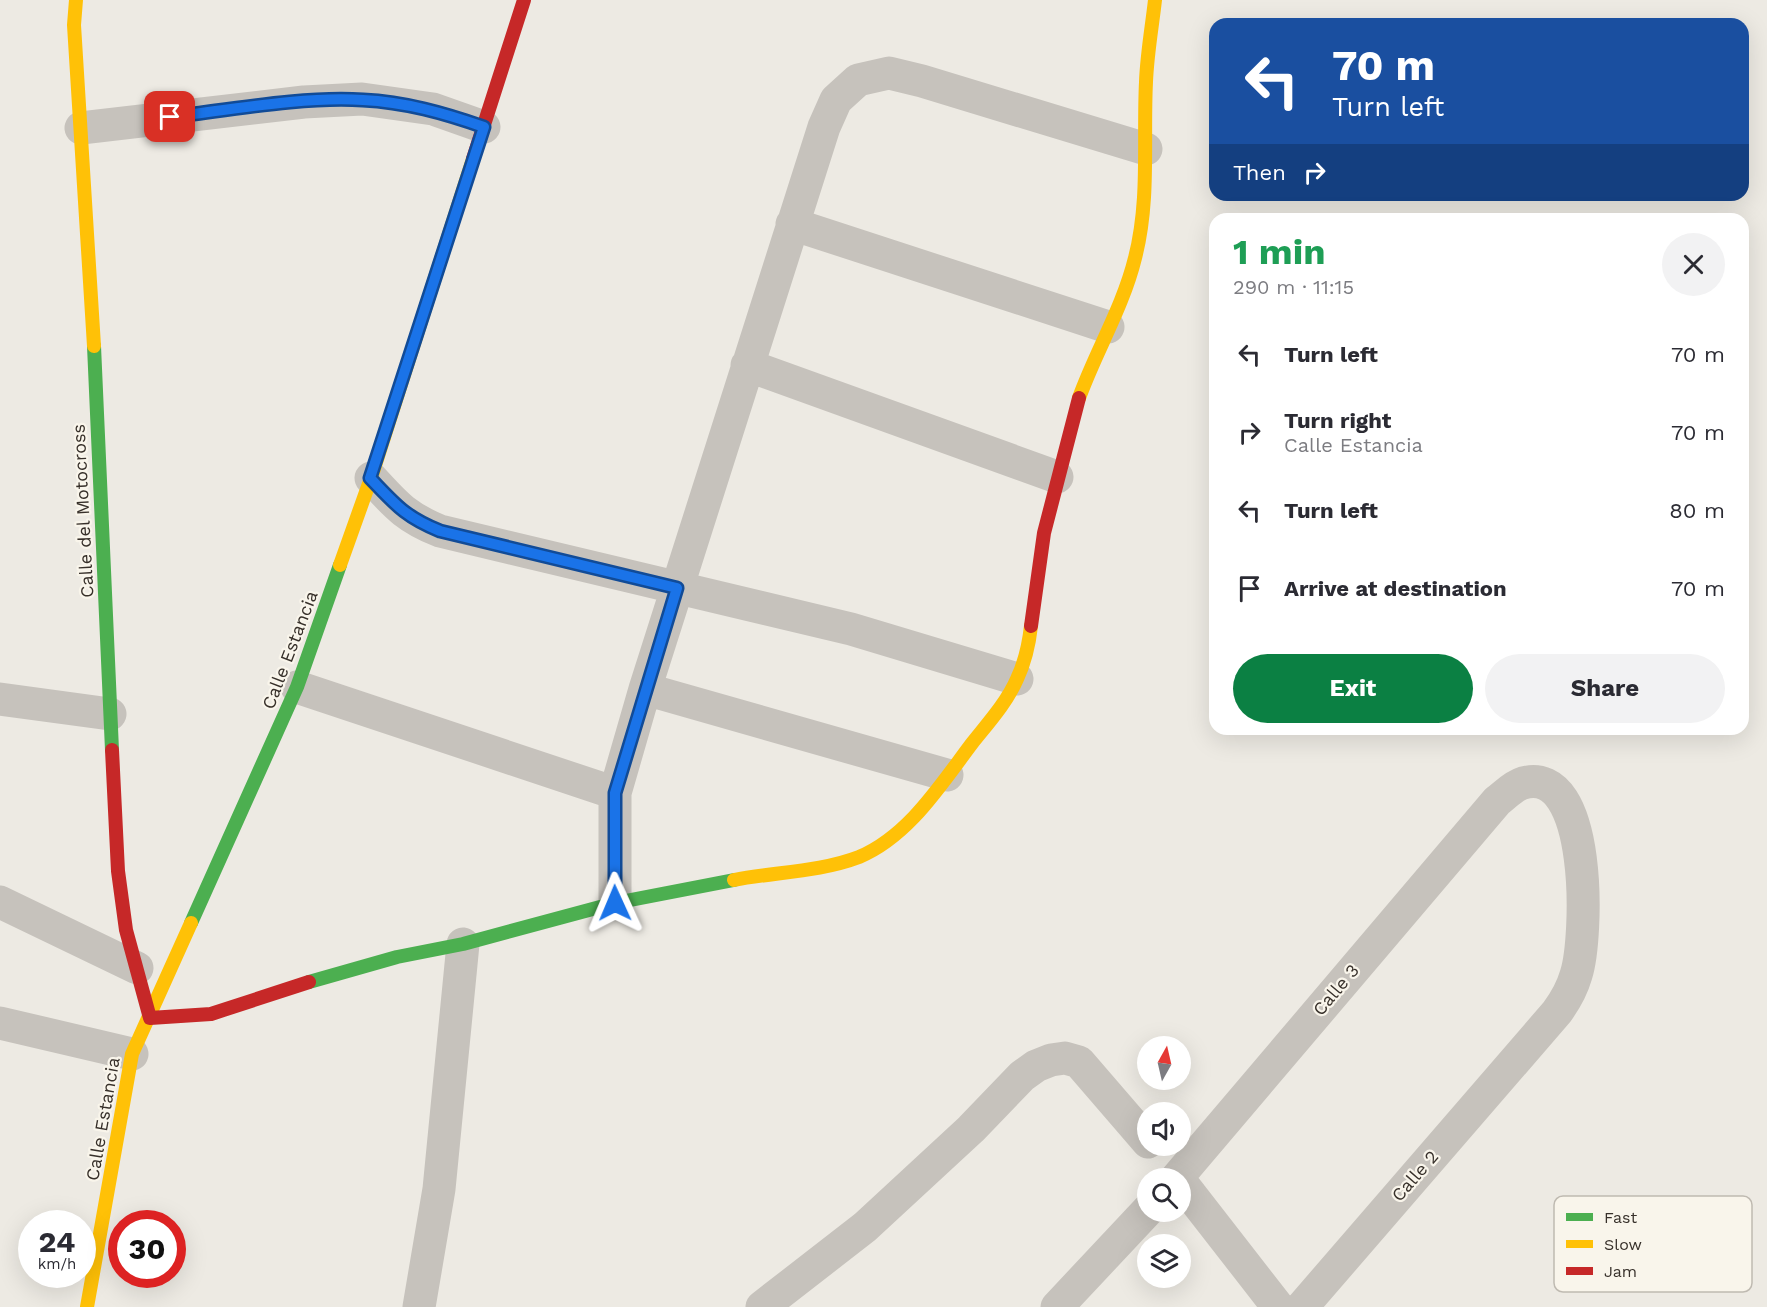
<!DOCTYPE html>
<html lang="en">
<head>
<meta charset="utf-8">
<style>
	:root { --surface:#fff; --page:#f2f2f3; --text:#2b2b33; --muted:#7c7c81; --accent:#0b8043 }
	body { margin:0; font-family:"Work Sans",sans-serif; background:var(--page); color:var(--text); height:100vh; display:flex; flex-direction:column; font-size:22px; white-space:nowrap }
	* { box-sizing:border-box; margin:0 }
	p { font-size:20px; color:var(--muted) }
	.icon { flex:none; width:33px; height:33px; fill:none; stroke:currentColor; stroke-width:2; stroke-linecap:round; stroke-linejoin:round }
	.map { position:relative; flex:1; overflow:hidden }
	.sheet { position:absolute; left:1209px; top:213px; width:540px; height:522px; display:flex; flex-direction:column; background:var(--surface); border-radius:18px; box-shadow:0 6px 24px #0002 }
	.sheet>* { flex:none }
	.guide { position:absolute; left:1209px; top:18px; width:540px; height:183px; border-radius:18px; box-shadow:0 6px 24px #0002; background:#1a4fa0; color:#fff; overflow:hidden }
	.needle { width:39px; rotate:8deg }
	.controls { position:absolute; left:1137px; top:1036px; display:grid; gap:12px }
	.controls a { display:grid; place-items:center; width:54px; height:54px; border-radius:50%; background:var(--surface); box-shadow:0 6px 24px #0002; font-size:30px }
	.speed { position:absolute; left:18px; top:1210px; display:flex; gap:12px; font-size:30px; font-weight:700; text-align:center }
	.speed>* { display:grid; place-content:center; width:78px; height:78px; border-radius:50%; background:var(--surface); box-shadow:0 6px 24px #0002; line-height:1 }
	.speed small { font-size:15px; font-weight:400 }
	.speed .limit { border:9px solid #d22; background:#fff; color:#111 }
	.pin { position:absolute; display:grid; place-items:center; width:51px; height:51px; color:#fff; margin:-26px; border-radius:12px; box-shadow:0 3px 9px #0006 }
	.me { position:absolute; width:66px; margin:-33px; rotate:359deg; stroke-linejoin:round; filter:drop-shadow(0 0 4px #0008) }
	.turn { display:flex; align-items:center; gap:21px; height:126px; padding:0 24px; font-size:27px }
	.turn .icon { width:78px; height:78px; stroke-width:2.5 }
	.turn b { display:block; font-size:42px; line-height:51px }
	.then { display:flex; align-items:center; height:57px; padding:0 24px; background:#0003; gap:12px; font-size:22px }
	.round { display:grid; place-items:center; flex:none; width:63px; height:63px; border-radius:32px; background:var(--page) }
	.head { display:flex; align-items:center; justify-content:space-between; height:102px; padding:0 24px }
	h1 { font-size:36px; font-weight:700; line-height:45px; color:#1e9e55 }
	.primary-button { display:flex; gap:12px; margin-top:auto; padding:12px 24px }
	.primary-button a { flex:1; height:69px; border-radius:36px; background:var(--accent); color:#fff; font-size:24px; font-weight:700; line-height:69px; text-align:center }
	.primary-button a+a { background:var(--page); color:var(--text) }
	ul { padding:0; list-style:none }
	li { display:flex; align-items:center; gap:18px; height:78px; padding:0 24px }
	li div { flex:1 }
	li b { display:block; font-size:22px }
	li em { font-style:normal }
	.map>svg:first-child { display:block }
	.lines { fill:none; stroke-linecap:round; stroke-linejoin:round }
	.street { stroke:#c6c2bc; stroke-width:33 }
	.fast { stroke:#4caf50; stroke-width:14 }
	.slow { stroke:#ffc107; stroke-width:14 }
	.jam { stroke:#c62828; stroke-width:14 }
	.route-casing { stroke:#114b97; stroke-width:15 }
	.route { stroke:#1a73e8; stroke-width:10 }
	.labels { text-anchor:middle; stroke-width:4.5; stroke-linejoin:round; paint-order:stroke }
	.street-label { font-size:18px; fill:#37302a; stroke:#f9f5eb }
	.key { fill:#f9f5eb; stroke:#bfbab1; stroke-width:1.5 }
	.key-label { font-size:16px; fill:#37302a }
</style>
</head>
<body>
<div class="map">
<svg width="1767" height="1307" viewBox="0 0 1767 1307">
	<rect width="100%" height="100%" fill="#edeae3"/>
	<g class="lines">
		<path class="street" d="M81,128l223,-26 58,-3 71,10 51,18
			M792,224l316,103
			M747,365l310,112
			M371,478c24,26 34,39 69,53l411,98 166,50
			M297,687l318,106
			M645,689l302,86
			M0,699l110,15
			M0,902l137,66
			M615,903v-110l30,-104 179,-562 12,-27 22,-20 31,-7 33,8 224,68
			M0,1023l132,31
			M1176,1179l321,-378c8,-6 16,-15 26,-18 70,-19 65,155 53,192 -4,14 -11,26 -19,37l-255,295
			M1180,1181l98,126
			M419,1307l20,-118 24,-245
			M762,1307l103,-80 106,-98 51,-53 14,-10 15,-6 14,-2 14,4 69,80
			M1057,1307l91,-97"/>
		<path class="fast" d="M94,346l18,404
			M191,923l106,-236 43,-122
			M309,982l88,-25 66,-13 152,-41 119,-23"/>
		<path class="slow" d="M76,0l-2,25 20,321
			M1079,398c17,-47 44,-91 56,-140 15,-58 8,-117 11,-176 1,-28 6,-55 9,-82
			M340,565l31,-87 102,-319
			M734,880c40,-8 86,-8 125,-23 50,-21 82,-73 114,-115 16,-20 34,-40 44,-63 8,-17 12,-35 14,-53
			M87,1307l45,-253 59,-131"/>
		<path class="jam" d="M473,159l51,-159
			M1031,626l13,-93 35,-135
			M112,750l6,121 8,59 24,88 61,-4 98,-32"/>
	</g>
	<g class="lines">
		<defs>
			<path id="route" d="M170,117c59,-7 134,-21 193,-17 42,2 81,13 121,27l-114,351c25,26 35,39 70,53l237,57 -62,205v110"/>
		</defs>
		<use href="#route" class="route-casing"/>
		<use href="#route" class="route"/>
	</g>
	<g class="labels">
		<g class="street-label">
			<text transform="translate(83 511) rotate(-93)" y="6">Calle del Motocross</text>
			<text transform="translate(290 650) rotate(-69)" y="6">Calle Estancia</text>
			<text transform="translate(1336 990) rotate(-50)" y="6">Calle 3</text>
			<text transform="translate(103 1119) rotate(-80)" y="6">Calle Estancia</text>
			<text transform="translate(1415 1176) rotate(-49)" y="6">Calle 2</text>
		</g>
	</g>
	<rect x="1554" y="1196" width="198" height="96" rx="9" class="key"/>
	<rect x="1566" y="1213" width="27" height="8" fill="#4caf50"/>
	<rect x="1566" y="1240" width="27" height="8" fill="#ffc107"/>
	<rect x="1566" y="1267" width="27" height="8" fill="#c62828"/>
	<g class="key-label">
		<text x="1604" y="1223">Fast</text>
		<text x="1604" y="1250">Slow</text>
		<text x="1604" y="1277">Jam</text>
	</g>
</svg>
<div class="controls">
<a><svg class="needle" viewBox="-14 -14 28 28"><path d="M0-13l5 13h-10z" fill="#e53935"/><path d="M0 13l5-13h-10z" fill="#7c7c81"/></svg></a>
<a><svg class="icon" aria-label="sound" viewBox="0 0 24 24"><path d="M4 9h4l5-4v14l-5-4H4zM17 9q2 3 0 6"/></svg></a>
<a><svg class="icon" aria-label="search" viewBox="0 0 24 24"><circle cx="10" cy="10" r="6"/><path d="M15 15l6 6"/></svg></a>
<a><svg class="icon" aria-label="layers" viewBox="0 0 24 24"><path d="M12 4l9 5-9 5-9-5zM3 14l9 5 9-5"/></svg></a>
</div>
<div class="speed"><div>24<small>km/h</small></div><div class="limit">30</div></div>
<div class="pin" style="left:170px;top:117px;background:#d93025"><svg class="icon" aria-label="arrive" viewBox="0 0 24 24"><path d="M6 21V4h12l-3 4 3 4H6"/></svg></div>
<svg class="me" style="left:615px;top:903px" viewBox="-20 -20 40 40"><path d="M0-17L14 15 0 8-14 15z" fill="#1a73e8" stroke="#fff" stroke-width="4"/></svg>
<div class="guide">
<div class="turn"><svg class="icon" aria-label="left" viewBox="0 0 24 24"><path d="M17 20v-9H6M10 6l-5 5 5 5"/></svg><div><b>70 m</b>Turn left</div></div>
<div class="then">Then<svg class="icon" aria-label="right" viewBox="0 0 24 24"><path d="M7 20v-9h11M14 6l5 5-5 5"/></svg></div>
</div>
<section class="sheet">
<div class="head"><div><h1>1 min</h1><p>290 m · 11:15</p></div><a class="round"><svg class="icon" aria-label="close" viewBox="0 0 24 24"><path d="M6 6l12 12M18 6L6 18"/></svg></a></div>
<ul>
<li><svg class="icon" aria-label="left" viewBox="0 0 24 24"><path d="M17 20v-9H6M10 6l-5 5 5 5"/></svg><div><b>Turn left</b></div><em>70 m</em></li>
<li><svg class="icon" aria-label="right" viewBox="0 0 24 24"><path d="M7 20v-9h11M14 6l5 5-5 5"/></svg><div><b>Turn right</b><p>Calle Estancia</p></div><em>70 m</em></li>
<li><svg class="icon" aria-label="left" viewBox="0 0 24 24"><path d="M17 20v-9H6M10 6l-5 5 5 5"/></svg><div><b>Turn left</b></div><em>80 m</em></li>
<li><svg class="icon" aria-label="arrive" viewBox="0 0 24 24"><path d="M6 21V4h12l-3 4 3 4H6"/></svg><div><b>Arrive at destination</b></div><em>70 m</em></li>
</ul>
<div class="primary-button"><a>Exit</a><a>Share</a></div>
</section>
</div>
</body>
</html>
